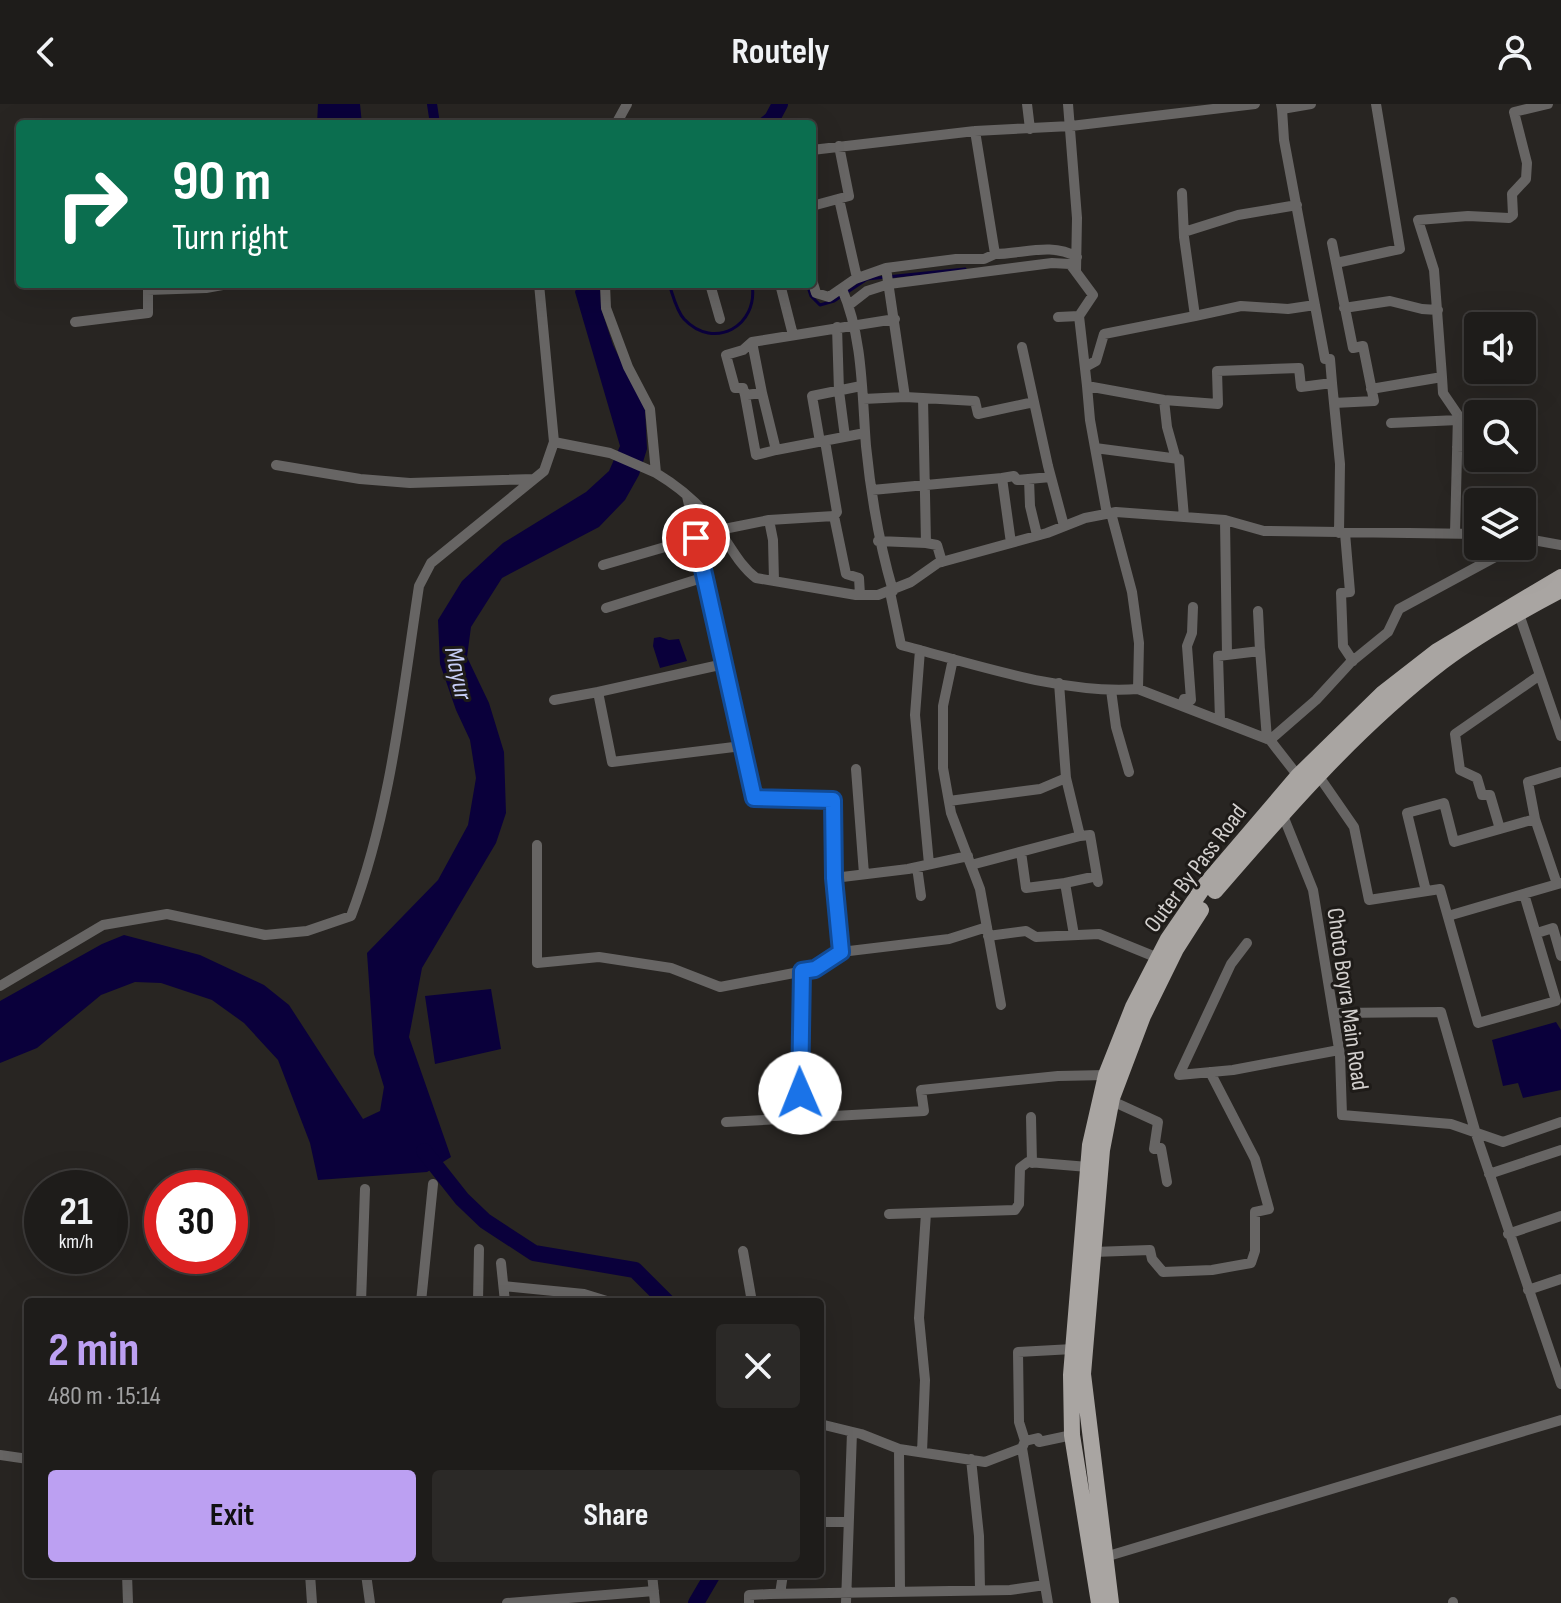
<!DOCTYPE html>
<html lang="en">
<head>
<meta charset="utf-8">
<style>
	:root { --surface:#1e1c1a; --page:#2b2927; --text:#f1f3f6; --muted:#a1a1a2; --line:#3c3a39; --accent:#bca0f2 }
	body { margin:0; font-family:"Sofia Sans Condensed",sans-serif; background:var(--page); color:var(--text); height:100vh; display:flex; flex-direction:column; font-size:30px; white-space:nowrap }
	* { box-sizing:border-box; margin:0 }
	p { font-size:26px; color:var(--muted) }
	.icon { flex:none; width:44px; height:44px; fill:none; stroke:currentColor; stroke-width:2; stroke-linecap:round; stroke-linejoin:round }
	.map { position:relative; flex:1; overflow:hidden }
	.drawer { position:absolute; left:24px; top:1194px; width:800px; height:280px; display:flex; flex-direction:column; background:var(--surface); border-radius:8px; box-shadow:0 8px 32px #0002,0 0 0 2px var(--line) }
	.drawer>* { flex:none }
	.banner { position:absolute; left:16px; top:16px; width:800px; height:168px; border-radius:8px; box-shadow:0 8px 32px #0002,0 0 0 2px var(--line); background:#0b6e4f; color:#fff; overflow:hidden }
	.buttons { position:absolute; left:1464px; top:208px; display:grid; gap:16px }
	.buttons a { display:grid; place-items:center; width:72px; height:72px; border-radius:8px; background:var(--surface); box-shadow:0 8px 32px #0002,0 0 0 2px var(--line); font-size:40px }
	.speed { position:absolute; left:24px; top:1066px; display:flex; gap:16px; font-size:40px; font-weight:700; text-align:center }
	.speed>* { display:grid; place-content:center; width:104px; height:104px; border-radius:50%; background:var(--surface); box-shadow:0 8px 32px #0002,0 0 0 2px var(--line); line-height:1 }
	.speed small { font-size:20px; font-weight:400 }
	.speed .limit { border:12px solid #d22; background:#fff; color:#111 }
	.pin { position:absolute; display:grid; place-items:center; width:68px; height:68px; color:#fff; margin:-34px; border:4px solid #fff; border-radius:50%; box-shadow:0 2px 8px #0007 }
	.me { position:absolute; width:88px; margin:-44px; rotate:359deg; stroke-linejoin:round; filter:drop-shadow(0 0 6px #0008) }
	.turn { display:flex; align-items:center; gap:28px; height:168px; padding:0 24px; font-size:36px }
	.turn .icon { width:104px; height:104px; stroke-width:2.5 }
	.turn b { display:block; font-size:56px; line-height:68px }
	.round { display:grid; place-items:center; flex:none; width:84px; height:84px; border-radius:8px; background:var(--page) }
	.summary { display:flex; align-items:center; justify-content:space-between; height:136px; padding:0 24px }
	h1 { font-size:48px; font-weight:700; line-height:60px; color:var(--accent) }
	.cta { display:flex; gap:16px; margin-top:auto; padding:16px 24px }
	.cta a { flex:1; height:92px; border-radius:8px; background:var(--accent); color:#111; font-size:32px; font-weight:700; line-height:92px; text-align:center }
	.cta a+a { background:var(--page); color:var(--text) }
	header { display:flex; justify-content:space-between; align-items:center; height:104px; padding:0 24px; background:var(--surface); font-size:36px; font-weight:700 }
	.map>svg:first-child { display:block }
	.water { fill:#0a003b }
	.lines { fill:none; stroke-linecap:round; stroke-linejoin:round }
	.stream { stroke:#0a003b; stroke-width:3 }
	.canal { stroke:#0a003b; stroke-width:10 }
	.river { stroke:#0a003b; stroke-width:16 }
	.street { stroke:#676564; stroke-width:10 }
	.primary { stroke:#a9a5a2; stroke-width:16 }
	.route-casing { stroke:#114b97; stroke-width:20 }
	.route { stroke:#1a73e8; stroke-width:14 }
	.labels { text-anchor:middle; stroke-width:6; stroke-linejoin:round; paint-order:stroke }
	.street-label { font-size:24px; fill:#d3d0ce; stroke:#1e1b18 }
	.water-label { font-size:26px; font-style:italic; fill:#c6cdf5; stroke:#1e1b18 }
</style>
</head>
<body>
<header><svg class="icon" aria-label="back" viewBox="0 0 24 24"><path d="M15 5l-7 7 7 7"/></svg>Routely<svg class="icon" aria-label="person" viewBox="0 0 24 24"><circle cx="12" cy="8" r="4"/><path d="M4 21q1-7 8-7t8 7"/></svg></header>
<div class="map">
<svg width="1561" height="1499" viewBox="0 0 1561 1499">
	<rect width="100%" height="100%" fill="#282522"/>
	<path class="water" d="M318,0h42l2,20h-45z
		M578,180h22l1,24 12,37 32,64 2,40 -8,26 -14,25 -26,27 -97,51 -31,49 -4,30 22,46 15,49 2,61 -10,30 -74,125 -13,69 42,120 -24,15 -109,8 -8,-37 -32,-83 -34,-37 -32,-23 -51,-17 -26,-1 -34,13 -64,53 -37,15v-62l102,-57 22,-9 76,20 64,30 25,20 74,114 17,-8 4,-24 -10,-33 -7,-101 71,-73 30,-55 8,-47 -6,-38 -14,-30 -16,-46 -2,-44 24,-39 41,-38 83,-51 23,-21 11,-25 -45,-154z
		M660,533l9,3 10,-1 8,22 -27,7 -7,-22 1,-8z
		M491,885l10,60 -66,15 -10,-68z
		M1556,918l5,8v60l-38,8 -5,-15 -15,3 -11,-46z"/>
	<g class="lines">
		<path class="stream" d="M669,180c4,11 7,26 15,35 30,32 75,7 68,-35
			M807,180l4,12 9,9 14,-4 33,-22 98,-10
			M615,181l6,-1"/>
		<path class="canal" d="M432,0l3,20"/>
		<path class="river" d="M766,20l6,-5 8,-15
			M424,1047l38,48 23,22 49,32 101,17 32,32
			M696,1499l17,-29"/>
		<path class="street" d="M1027,0l3,25
			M1068,0l9,114 -1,54 17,23 -14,21 8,70 77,14 54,4 -1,-33 82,-3 2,19 31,-4 -2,-24h-5l-41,-219 -2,-31
			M1281,0l1,5 29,-5
			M616,20l11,-20
			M812,46l163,-19 96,-5 184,-22
			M839,95l18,79
			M812,102l37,-10 -10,-50
			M1184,128l54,-17 59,-10
			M1332,139l21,105 10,-2 11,55 -40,2
			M995,150c28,0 56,-12 82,3
			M1336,159l64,-14 -24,-145
			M812,176l4,13 13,4 26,-18 31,-11 70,-9h28l11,-5 -20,-123
			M525,180l14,1
			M710,180l10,35
			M780,180l13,51
			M842,185c21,48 20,106 24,157 5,50 13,97 27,145
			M849,201l18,-14 22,-7 163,-21 18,1 6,8
			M1344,204l46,-7 32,8 16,1
			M1195,212l46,-10 47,3 27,-4
			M1058,213l21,-1
			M75,218l73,-9v-23l58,-2 22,-4
			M837,223l2,64 6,46
			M752,238l10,51
			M1022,243l26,119 16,60
			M1085,263l11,-6 8,-27 91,-18 -11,-79 -2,-44
			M1442,273l1,16 15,22 -3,118
			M1332,279l8,81 -1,69
			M1087,282l3,34 17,94
			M1371,285l71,-12 -8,-107 -16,-50 50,-4 41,2 4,-3 -1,-21 14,-15 1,-16 -13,-51 34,-8
			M745,291l11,60 20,-5
			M905,293l18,1 3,145 11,2 5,17
			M923,294l52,3 3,13 56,-12
			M863,295l42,-2 -19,-129
			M1164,296l3,27 9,32
			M1391,319l67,-3
			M865,329l-89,17 -14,-57 -17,2 -2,-7h-8l-9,-33 17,-5 9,-8 143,-23
			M825,337l12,71 -3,4
			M554,338l56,11 46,20 -6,-64 -22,-42 -22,-59 -1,-24
			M820,338l-8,-46 49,-10
			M1457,343l21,-1
			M1095,344l84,11 5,58
			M276,361l84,14 50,4 124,-4
			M656,369c25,15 44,31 61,55 13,17 22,37 39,50l100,17h22l33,-13 27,-19 109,-30 38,-15 31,-6 109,8 39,11 214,3
			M1002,374l12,-2 3,4 34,-3
			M1029,375l1,27 7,29
			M872,386l130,-12 9,65
			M687,392l55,250 -130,16 -14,-70 126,-28
			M1111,409l21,79 7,51 -1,46 132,51 28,36
			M769,416l65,-4 12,58 13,4 1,17
			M1225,416l2,135
			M719,426l50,-10 4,20 1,41
			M1345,429l5,59 -9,1 2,53 10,15
			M1522,434l39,7
			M878,437l48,2
			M603,461l93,-27
			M890,488l11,53c73,19 163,50 237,44
			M606,504l99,-31
			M1519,510l42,122
			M1260,545l7,90
			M920,546l-5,65 14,149
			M953,555l-10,47v62l8,45 29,76 21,116
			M1111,586l5,37 13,45
			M554,596l44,-8
			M1182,600l2,-5 7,1 -4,-54 5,-13 1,-26
			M1220,616l-2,-64 42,-5 -2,-40
			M1270,636l46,-40 34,-37 38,-31 11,-23 98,-53 9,-10
			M742,642l12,52 79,2 1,78 7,74 108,-13 38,-12
			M856,665l8,105
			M1318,671l36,52 15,73 71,-11 38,134 78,-22 -32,-107
			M949,697l91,-12 26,-11
			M1282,709l31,77 27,165 2,60 109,9 52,18 58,-20
			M1535,715l22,65
			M1500,725l-10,-34h-8l-5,-17 -17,-8 -5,-36 85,-59
			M1080,732l10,-1 8,47
			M537,741v118l62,-6 72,11 49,19 95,-18 26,-17
			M1021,748l5,36 39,-5
			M971,761l109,-29 -14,-58 -7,-95
			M917,763l4,29
			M834,774l74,-9 60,-13
			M1426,787l-19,-78 37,-10 10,39 81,-23 -7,-37 33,-10
			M1448,812l113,-33
			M1537,829l16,-5 8,28
			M1074,831l-9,-52 32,-7
			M988,832l38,-5 10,6 63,-3 59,24
			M1247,839l-16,21 -52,111 54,-5 106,-20
			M0,882l103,-61 64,-11 98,21 42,-4 44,-15c40,-105 51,-219 68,-330l12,-23 113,-92 10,-29 -15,-158
			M1334,909l107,-1 35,122 85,250
			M1112,997l46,21 -4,27 7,-1 6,34
			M801,1013l-1,-48 2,-98
			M1031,1013l1,46
			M726,1018l198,-11 -3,-21 137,-14 48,-1
			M1489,1070l72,-24
			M889,1110l126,-4 4,-6 1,-36 8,-6 60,5
			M1508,1130l53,-18
			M743,1147l9,51
			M1093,1148l57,-2 2,9 11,13 49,-2 39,-7 4,-12v-39l14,-3 -14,-50 -45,-87
			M501,1159l4,39
			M504,1182l80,8 26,8
			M1528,1186l33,-11
			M361,1198l4,-113
			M421,1198l12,-118
			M478,1198l1,-53
			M820,1320l41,10 38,15 86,13 37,-14 3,-7 13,-3 1,4 33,-7
			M1025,1337l-6,-19 -1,-70 55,-3
			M1022,1344l26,155
			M899,1345l1,143
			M922,1348l3,-72 -6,-62 7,-105
			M0,1351l28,4
			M971,1355l8,77 1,54
			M820,1418h28
			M1105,1453l456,-137
			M127,1470l1,29
			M310,1470l2,29
			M366,1470l4,29
			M652,1470l3,29
			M780,1490l3,-20
			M507,1499l147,-12
			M749,1499v-8l21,-1 240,-4 35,-5
			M846,1499l6,-171
			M1453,1499v-1"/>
		<path class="primary" d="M1215,787c70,-81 141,-163 227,-229 36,-27 79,-51 119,-72
			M1099,1499l-27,-168 -1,-60 19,-230 16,-70 27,-68 35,-68 37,-54 93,-109 85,-83 54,-42 124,-74
			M1111,1499l-28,-229 19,-224 10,-52 31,-82 33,-67 25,-39"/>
	</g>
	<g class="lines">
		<defs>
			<path id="route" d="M696,434l58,260 79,2 1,78 7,74 -26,17 -13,2 -2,122"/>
		</defs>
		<use href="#route" class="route-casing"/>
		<use href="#route" class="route"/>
	</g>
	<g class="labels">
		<g class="street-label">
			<text transform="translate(1195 764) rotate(-53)" y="8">Outer By Pass Road</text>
			<text transform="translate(1348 895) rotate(82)" y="8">Choto Boyra Main Road</text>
		</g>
		<g class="water-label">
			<text transform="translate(459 569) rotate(78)" y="9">Mayur</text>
		</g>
	</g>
</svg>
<div class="buttons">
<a><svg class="icon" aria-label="sound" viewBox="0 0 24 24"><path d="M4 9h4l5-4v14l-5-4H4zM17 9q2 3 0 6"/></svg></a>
<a><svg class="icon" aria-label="search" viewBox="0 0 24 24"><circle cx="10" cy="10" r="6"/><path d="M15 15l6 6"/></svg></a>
<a><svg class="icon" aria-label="layers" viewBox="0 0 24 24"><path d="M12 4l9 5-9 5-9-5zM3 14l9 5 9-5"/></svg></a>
</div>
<div class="speed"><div>21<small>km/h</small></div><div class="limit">30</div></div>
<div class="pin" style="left:696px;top:434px;background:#d93025"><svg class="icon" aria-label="arrive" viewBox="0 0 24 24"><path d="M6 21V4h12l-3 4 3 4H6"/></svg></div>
<svg class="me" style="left:800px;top:989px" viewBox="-20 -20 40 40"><circle r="19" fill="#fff"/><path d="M0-13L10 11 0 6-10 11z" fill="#1a73e8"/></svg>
<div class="banner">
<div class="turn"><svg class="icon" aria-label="right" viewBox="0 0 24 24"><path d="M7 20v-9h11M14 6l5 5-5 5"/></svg><div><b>90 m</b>Turn right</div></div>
</div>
<section class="drawer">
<div class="summary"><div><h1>2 min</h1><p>480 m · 15:14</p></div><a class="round"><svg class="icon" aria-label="close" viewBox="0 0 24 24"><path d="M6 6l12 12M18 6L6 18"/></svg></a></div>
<div class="cta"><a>Exit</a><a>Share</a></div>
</section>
</div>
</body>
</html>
